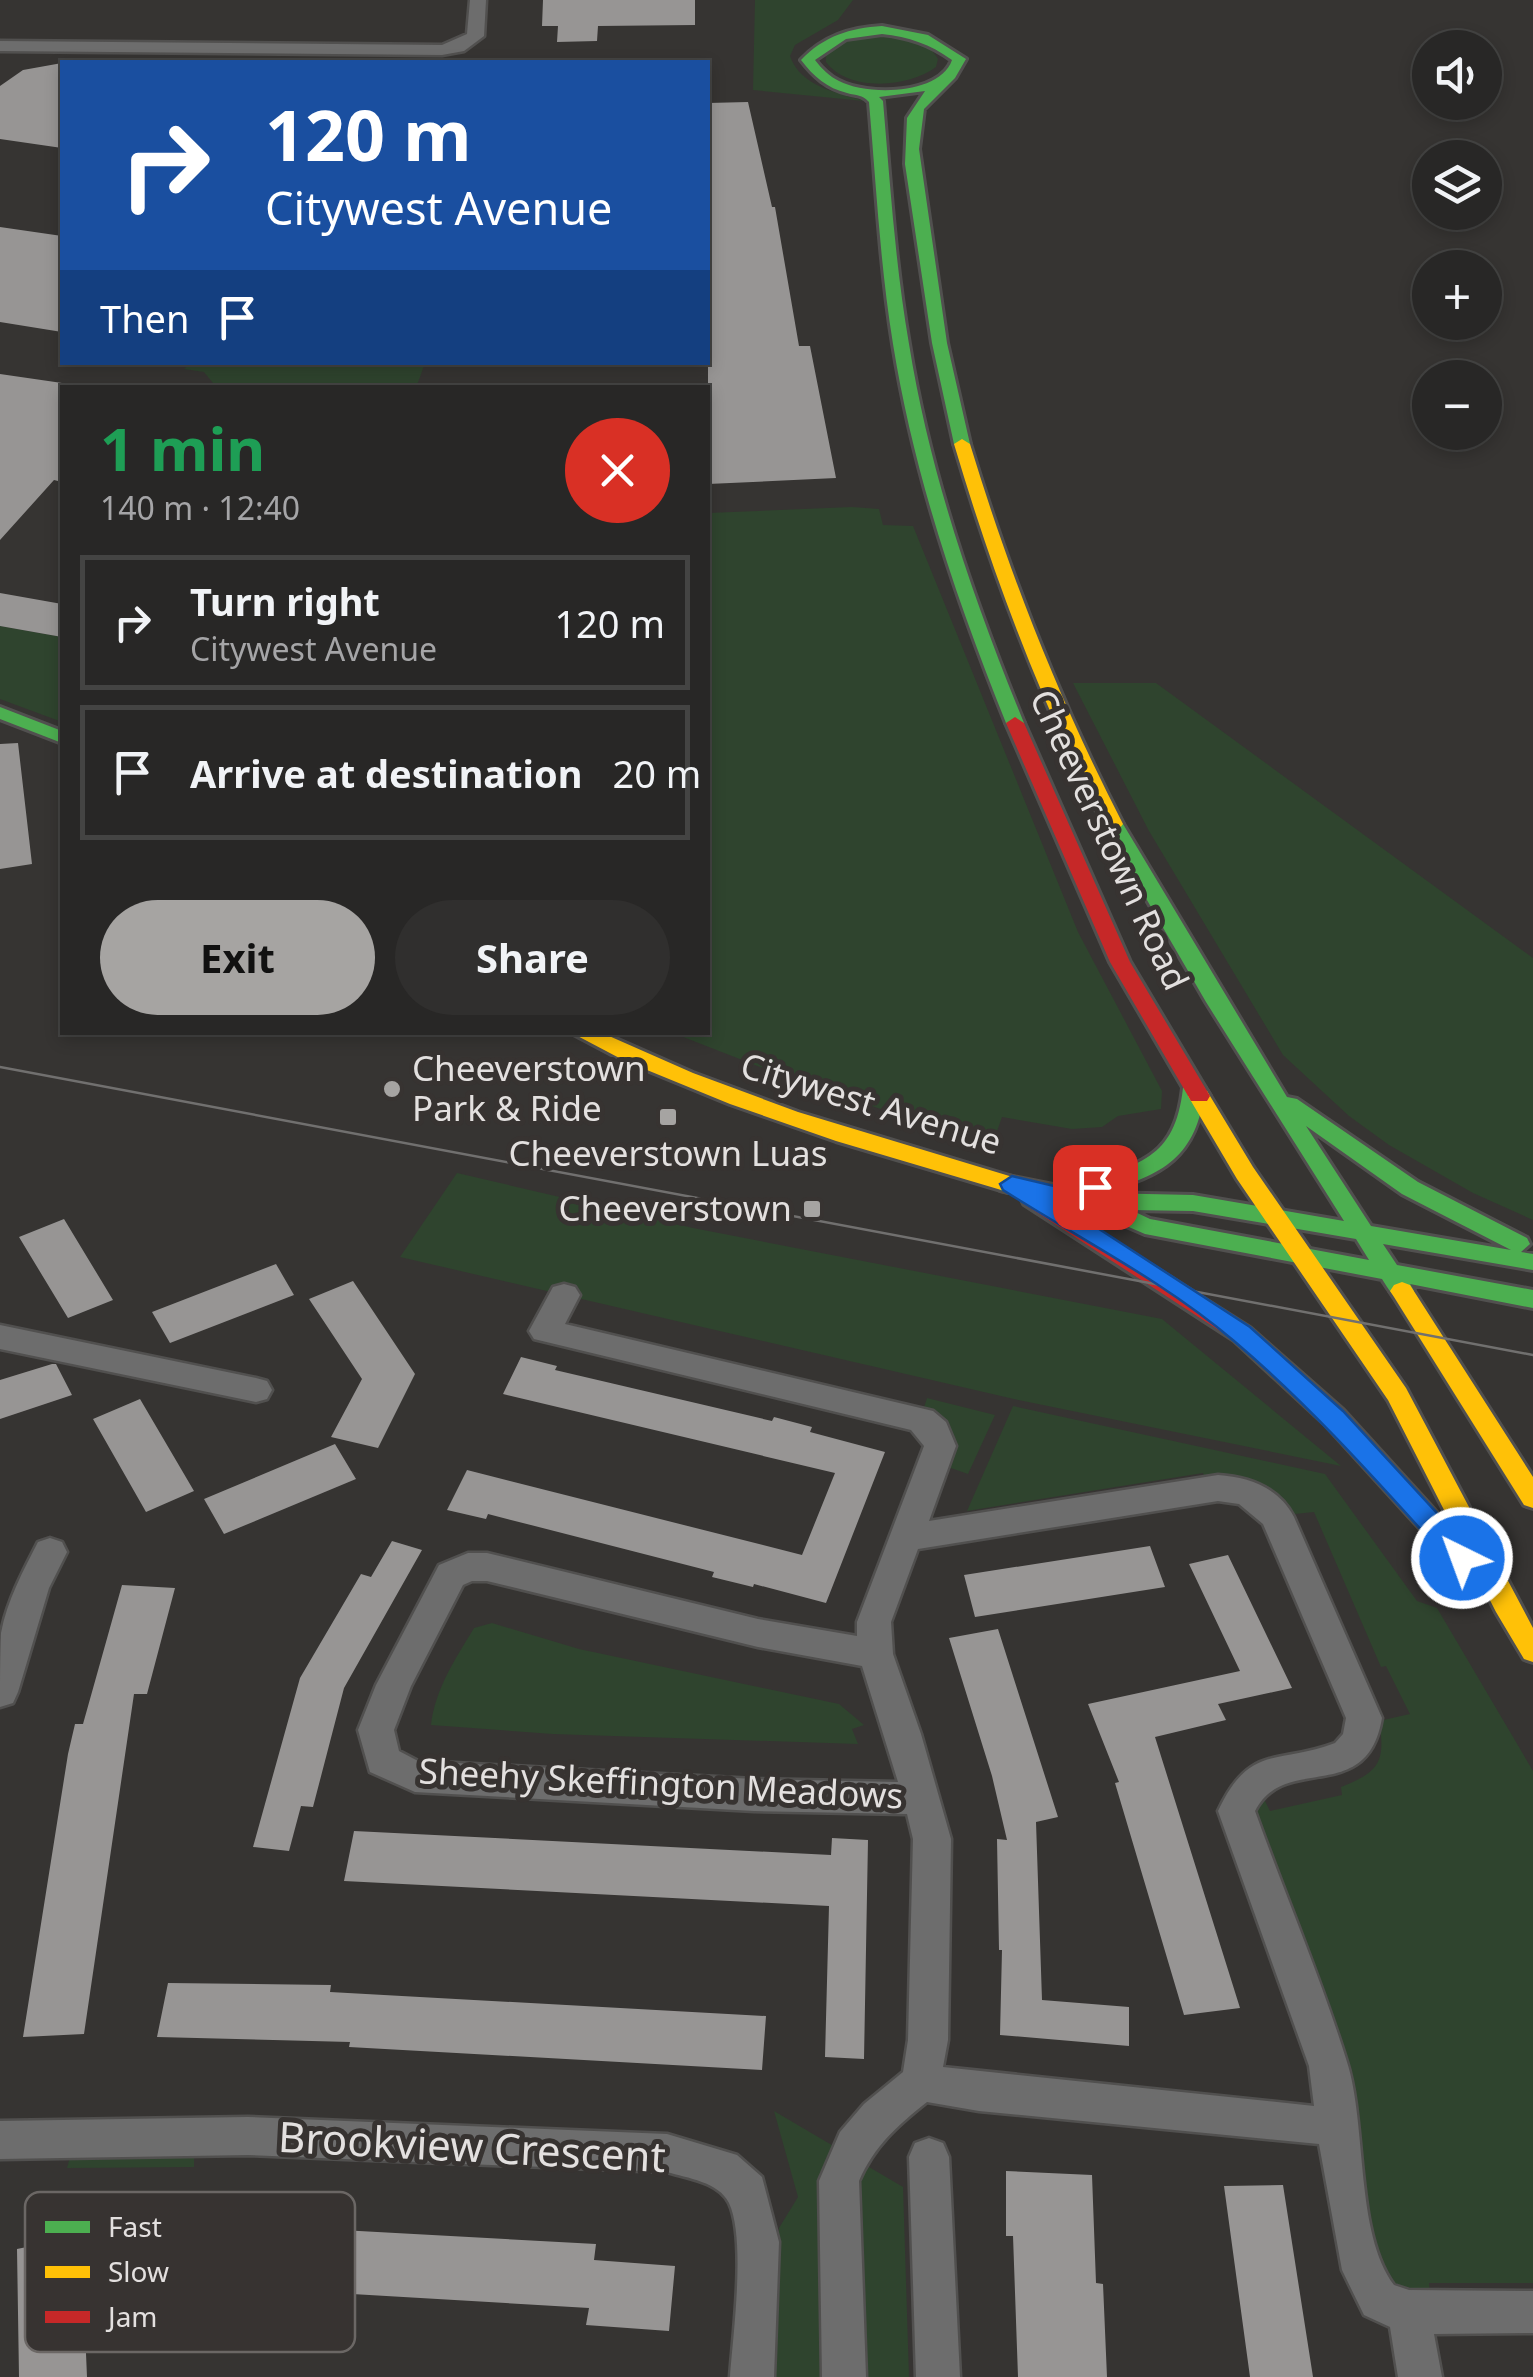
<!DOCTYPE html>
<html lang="en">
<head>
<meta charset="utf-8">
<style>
	:root { --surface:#282726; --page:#302f2e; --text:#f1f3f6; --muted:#a5a5a7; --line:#444443; --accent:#a6a4a2 }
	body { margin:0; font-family:"Noto Sans",sans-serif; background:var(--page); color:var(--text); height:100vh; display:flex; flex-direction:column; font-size:38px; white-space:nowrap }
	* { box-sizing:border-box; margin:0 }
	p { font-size:32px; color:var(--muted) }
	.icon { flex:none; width:55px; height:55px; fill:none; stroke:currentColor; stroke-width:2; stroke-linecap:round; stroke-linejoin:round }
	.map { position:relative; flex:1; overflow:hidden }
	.details { position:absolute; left:60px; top:385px; width:650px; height:650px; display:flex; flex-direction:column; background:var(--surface); border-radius:0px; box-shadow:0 5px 15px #0003,0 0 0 2px var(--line) }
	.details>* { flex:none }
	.top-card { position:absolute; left:60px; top:60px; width:650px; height:305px; border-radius:0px; box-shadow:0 5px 15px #0003,0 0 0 2px var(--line); background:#1a4fa0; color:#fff; overflow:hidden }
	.tools { position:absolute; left:1412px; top:30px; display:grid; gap:20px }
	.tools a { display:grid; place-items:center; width:90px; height:90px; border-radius:50%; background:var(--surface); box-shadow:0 5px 15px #0003,0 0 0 2px var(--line); font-size:50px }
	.pin { position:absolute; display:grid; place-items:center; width:85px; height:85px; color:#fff; margin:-42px; border-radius:20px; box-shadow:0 5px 15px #0006 }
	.me { position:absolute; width:110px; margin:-55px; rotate:318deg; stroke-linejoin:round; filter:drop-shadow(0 0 8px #0008) }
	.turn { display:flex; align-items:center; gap:35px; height:210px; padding:0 40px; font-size:45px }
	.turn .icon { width:130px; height:130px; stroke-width:2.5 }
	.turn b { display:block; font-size:70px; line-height:85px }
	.then { display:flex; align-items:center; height:95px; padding:0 40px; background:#0003; gap:20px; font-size:38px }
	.round { display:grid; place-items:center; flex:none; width:105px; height:105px; border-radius:52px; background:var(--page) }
	.head { display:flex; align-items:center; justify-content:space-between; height:170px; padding:0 40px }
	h1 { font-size:60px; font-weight:700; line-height:75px; color:#1e9e55 }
	.cta { display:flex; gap:20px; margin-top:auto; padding:20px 40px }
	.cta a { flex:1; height:115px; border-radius:60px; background:var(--accent); color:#111; font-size:40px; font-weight:700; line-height:115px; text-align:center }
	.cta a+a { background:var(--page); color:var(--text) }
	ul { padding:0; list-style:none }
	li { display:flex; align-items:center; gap:30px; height:135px; margin:0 20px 15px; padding:0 20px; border:5px solid var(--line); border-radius:0px }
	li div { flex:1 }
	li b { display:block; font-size:38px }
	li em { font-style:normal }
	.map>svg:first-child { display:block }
	.green { fill:#2f442e }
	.building { fill:#979594 }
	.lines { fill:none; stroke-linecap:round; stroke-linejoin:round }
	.street-casing { stroke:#51504f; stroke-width:5 }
	.fast-casing { stroke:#51504f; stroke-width:6 }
	.slow-casing { stroke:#51504f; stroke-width:6 }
	.jam-casing { stroke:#51504f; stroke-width:6 }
	.street { fill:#6d6d6d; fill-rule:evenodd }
	.fast { fill:#4caf50; fill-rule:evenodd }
	.slow { fill:#ffc107; fill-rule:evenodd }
	.jam { fill:#c62828; fill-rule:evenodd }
	.tram { stroke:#71706f; stroke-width:2.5 }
	.route { fill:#1a73e8; stroke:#114b97; stroke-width:2.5 }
	.poi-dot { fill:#a6a4a2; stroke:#373331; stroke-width:4 }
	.labels { text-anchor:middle; stroke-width:10; stroke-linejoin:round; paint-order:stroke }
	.street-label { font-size:35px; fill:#e3e0df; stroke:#373331 }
	.poi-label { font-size:35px; fill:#e3e0df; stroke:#373331; text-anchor:start }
	.near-street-label { font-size:42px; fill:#e3e0df; stroke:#373331 }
	.key { fill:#373331; stroke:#6b6765; stroke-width:2.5 }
	.key-label { font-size:28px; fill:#e3e0df }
</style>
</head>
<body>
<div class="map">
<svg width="1533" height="2377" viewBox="0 0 1533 2377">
	<rect width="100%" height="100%" fill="#363432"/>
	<path class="green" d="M755,0h98l-15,20 -43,25 -5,11c11,31 46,36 74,45l-111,-11z
		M874,36c21,2 53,1 64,23l-2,8c-28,21 -88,25 -110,-5v-8l17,-12z
		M191,363v-1l234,1 -9,25 -179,-1 -24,-4 -9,-11 -20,-3z
		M852,507l27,2 4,16 30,1 165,406 84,159 -1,18 -43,7 -16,11 -30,2 -70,-12 -7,20 -96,-22 -103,-34 -123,-48 35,-1v-519z
		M0,626l62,11v85l-62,-23z
		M1073,683h83l377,275v262l-60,-27 -84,-48 -40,-29 -66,-61 -134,-224z
		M457,1173l236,55 469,91 179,147 -327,-67 -614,-142z
		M927,1398l68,17 -27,59 -20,-7 -27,-50z
		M1013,1406l312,68 92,127 20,7 96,163v512h-104l2,20 -22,-3 -33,-33 -125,-441 4,-18 9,-9 6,12 72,-16 -1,-8c38,-15 45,-25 38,-66l31,-7 -24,-48 -5,1 -67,-155 -29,3 -78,-31 -4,-11 -236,38z
		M492,1623l87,26 260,55 25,21 -12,4 6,15 -305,-10 -122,-9c4,-36 25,-67 43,-97z
		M774,2111l129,76 6,190h-134l4,-149 19,-31z
		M194,2155v12l-127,1 3,-11z"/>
	<path class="building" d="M543,0h152v25l-97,1 -1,15 -40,1 1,-16h-16z
		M62,63v85l-62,-9v-53l23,-16z
		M748,102l24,105h3l24,139h11l26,132 -128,6v-381z
		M0,227l62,9v96l-62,-10z
		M0,374l62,9v99l-8,-2 -54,60z
		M0,593l62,11v33l-62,-11z
		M18,743l14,121 -32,5v-125z
		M64,1219l49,81 -45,18 -49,-81z
		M276,1264l18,31 -124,48 -18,-31z
		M353,1281l62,93 -37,74 -47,-11 31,-58 -53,-80z
		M521,1357l36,9 -2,4 217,51 2,-4 38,10 -2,5 75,20 -59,151 -72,-19 -1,3 -41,-10 2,-5 -226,-58 -2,5 -39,-9 20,-40 335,85 33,-82 -332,-79z
		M52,1364h4l16,31 -72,24v-39z
		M140,1399l54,92 -48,21 -53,-93z
		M335,1444l21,35 -132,55 -20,-35z
		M392,1541l30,9 -78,138 -31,119 -12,-1 -12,45 -36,-4 47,-169 61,-104 10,3z
		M1150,1546l15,41 -190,30 -11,-42z
		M1228,1555l64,133 -74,16 8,16 -71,17 85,271 -56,7 -69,-232 4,-1 -31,-78 152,-33 -51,-107z
		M122,1585l53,3 -28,106h-13l-50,340 -61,3 45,-283 7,-30h8z
		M998,1629l60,188 -22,5 6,178 87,7v39l-129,-11 2,-85h-3l-2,-111 10,1 -15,-64 -43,-138z
		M354,1831l477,24 1,-17 36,2 -4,219 -39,-2 4,-151 -485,-25z
		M168,1983l163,2 -1,7 436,24 -4,54 -413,-23 1,-5 -193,-5z
		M1006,2171l86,4 4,108 7,1 4,93h-89l-5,-141h-7z
		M1283,2185l30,192h-63l-26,-191z
		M195,2222l401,22 -2,16 81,6 -6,65 -83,-6 3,-17 -407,-24z
		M81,2236l6,141h-68l-2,-128z"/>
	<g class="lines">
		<defs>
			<path id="street" d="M470,0h16l-2,36 -20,15 -22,4 -442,-4v-10l442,4 25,-11z
				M564,1284l11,3 5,8 -15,29 368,87 13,11 10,24 -27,75 289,-46c31,2 61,13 76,42l88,201c-15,89 -97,34 -127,93 30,84 66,167 92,251 20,63 8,171 47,223l15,5 124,1v42l-99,1 8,43h-44l-8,-50 -26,-12 -22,-45 -23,-126 -340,-33 -52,-9c-29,23 -53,44 -68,79l7,196h-44l-3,-196 21,-49 24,-28 39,-32 5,-32 5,-201 -6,-25 -153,-3 -339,-19 -45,-20 -12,-42 18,-45 63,-120 29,-12h19l271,66 99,17v-14l67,-176 -13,-16 -377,-91 -5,-8 24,-44zM1218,1501l21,3 24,20 83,194 -3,16 -8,9c-58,22 -85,0 -117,68l91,255 5,40 -371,-39 5,-27 3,-201 -30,-105 -28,-80 -2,-32 27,-73zM472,1581h15l271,66 104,19 36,116 -144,-3 -336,-18 -19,-10 -5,-21 17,-44 52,-101z
				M0,1325l256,53 11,3 5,9 -5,9 -11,3 -256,-53z
				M50,1538l12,4 5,10 -18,36 -31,104 -5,11 -13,4c0,-24 0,-51 1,-74 6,-32 22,-62 37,-91z
				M248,2117l419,17 70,21 25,22 17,65 -5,135h-44c3,-42 16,-138 -1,-174 -10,-21 -42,-25 -62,-31l-419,-17 -248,4v-38z
				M929,2138l14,5 6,14 11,220h-44l-7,-220 6,-14z"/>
			<path id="fast" d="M882,26l46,9 38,24 -11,19 -31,31 -5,40 28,194 23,101 -8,5 -8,-5 -22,-101 -27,-179 2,-46 18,-27 -46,6 4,4c7,81 12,162 26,243 21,131 65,257 115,379l-9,6 -9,-6c-49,-122 -92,-248 -113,-379 -13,-80 -17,-161 -24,-242 -7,-8 -12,-6 -22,-9 -20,-5 -33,-16 -46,-33 23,-24 49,-32 81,-34zM882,34c27,3 48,10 70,26 -12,35 -85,36 -113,21 -10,-5 -17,-12 -24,-21l31,-21z
				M0,707l62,24v12l-62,-24z
				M1113,818l10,6 164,273 10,2 121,83 109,56 3,6 -9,8 12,2v16l-150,-26 14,21 136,25v18l-123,-24 4,7 -4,6c-16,5 -20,-6 -28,-18l-237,-45 -44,-19 -3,-6 -98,-19 -3,-6 3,-6 8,-2 65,13 3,-6c62,-18 99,-23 107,-95l11,-7 11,7c-8,70 -42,87 -105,105l93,2 151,26 -138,-219 -103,-178zM1306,1126l96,68 109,56 -140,-24zM1131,1210l62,1 163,28 13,21 -219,-41z"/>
			<path id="slow" d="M962,439l8,5c40,132 90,258 153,380l-3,4h-14l-3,-4c-62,-122 -110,-248 -149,-380z
				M570,1032h30l93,41 105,39 218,66 3,6 -11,8 -172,-51 -106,-37 -105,-43z
				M1199,1089l8,2 46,76 153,221 127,240v34l-9,-3 -28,-47 -108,-212 -151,-221 -49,-83z
				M1402,1282l8,3 123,192v31l-9,-3 -130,-208 -4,-6 4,-6z"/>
			<path id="jam" d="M1015,717l9,6 106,239 80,134 -3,5h-16l-81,-139 -104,-239z
				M1032,1190l218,138 93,82 134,147 4,7 -4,7 -9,3 -9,-3 -134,-147 -91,-84 -210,-136 -3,-6z"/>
		</defs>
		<use href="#street" class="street-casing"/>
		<use href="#fast" class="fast-casing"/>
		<use href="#slow" class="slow-casing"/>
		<use href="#jam" class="jam-casing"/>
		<use href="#street" class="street"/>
		<use href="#fast" class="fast"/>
		<use href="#slow" class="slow"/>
		<use href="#jam" class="jam"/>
		<path class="tram" d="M0,1067l1533,288"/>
	</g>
	<path class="route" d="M1012,1176l42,10 41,-7 8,2 3,6 -3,5 -47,9 194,126 93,84 128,139 4,8 -4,7 -9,3 -9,-3c-71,-78 -139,-156 -219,-224 -69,-59 -154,-102 -231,-151l-3,-6z"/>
	<g class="poi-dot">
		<circle cx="392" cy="1089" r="10"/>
		<rect x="658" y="1107" width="20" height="20" rx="5"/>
		<rect x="802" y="1199" width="20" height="20" rx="5"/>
	</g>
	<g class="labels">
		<g class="street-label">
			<text transform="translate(1109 840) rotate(65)" y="12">Cheeverstown Road</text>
			<text transform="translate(871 1104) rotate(17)" y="12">Citywest Avenue</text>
			<text transform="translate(661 1784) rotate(3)" y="12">Sheehy Skeffington Meadows</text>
		</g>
		<g class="poi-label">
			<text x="412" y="1081">Cheeverstown<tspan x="412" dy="40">Park &amp; Ride</tspan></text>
			<text x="668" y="1166" text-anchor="middle">Cheeverstown Luas</text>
			<text x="792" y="1221" text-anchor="end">Cheeverstown</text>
		</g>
		<g class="near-street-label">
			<text transform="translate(472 2147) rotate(3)" y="15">Brookview Crescent</text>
		</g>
	</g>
	<rect x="25" y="2192" width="330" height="160" rx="15" class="key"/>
	<rect x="45" y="2221" width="45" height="12" fill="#4caf50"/>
	<rect x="45" y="2266" width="45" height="12" fill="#ffc107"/>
	<rect x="45" y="2311" width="45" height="12" fill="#c62828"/>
	<g class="key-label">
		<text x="108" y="2237">Fast</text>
		<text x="108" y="2282">Slow</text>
		<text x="108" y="2327">Jam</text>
	</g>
</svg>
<div class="tools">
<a><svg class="icon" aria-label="sound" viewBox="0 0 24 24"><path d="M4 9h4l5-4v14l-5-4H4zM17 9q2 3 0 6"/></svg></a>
<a><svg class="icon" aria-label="layers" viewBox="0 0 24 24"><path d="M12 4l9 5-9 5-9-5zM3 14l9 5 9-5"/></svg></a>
<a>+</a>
<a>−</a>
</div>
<div class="pin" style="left:1095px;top:1187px;background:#d93025"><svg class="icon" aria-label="arrive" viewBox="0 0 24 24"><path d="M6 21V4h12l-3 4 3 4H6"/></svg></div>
<svg class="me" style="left:1462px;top:1558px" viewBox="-20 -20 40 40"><circle r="17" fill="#1a73e8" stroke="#fff" stroke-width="3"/><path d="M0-11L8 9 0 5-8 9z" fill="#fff"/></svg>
<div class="top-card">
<div class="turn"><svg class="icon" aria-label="right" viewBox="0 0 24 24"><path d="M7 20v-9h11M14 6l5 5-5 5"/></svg><div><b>120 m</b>Citywest Avenue</div></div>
<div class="then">Then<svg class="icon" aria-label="arrive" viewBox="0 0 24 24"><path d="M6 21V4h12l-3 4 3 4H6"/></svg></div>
</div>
<section class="details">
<div class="head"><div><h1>1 min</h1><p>140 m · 12:40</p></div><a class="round" style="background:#d93025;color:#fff"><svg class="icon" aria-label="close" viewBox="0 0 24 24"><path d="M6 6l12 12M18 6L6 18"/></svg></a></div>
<ul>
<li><svg class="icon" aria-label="right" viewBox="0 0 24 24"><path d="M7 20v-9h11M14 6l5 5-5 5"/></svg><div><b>Turn right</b><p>Citywest Avenue</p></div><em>120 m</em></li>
<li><svg class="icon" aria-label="arrive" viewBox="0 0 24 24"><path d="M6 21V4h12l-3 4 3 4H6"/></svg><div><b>Arrive at destination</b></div><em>20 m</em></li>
</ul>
<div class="cta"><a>Exit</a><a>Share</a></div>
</section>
</div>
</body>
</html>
